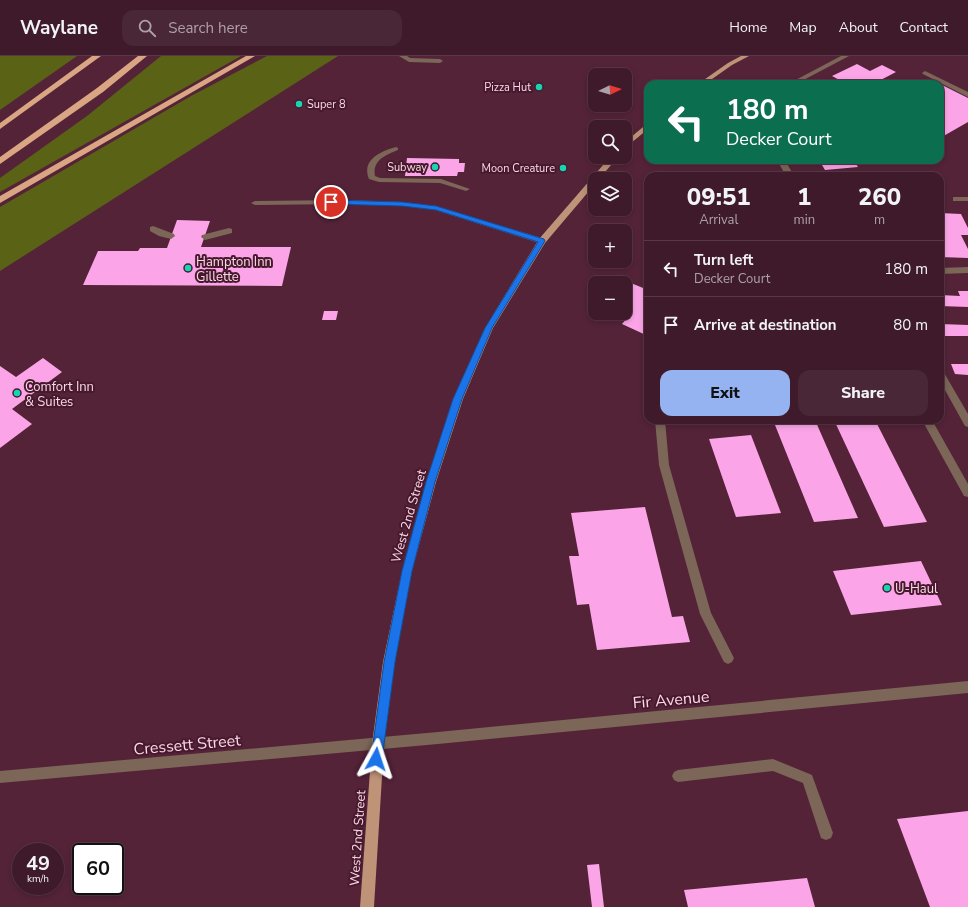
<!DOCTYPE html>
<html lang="en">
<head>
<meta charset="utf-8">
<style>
	:root { --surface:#3f1a2a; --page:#4a2736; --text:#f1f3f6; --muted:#ada1a8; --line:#583847; --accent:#95b2f1 }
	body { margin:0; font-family:"Nunito Sans",sans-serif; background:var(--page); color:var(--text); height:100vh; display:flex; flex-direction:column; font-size:15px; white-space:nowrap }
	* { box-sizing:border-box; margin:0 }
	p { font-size:13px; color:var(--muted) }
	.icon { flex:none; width:22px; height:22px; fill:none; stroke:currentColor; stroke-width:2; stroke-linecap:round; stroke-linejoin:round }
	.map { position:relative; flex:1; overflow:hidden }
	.drawer { position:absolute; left:644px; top:116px; width:300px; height:252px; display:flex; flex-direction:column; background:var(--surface); border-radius:12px; box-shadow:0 2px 6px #0003,0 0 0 1px var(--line) }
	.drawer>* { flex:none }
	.banner { position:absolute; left:644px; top:24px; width:300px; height:84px; border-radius:12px; box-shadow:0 2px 6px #0003,0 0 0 1px var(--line); background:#0b6e4f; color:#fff; overflow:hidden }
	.needle { width:26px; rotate:85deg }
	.tools { position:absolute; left:588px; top:12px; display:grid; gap:8px }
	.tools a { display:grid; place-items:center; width:44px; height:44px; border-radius:8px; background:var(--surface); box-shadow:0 2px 6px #0003,0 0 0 1px var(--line); font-size:20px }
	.speed { position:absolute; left:12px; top:787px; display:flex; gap:8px; font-size:20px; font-weight:700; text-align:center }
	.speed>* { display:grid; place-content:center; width:52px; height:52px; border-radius:50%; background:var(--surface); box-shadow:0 2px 6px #0003,0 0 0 1px var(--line); line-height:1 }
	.speed small { font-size:10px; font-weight:400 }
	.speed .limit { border:2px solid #111; border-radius:6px; background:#fff; color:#111 }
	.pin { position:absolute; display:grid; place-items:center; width:34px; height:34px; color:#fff; margin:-17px; border:2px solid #fff; border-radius:50%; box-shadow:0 1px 4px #0007 }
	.me { position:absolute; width:44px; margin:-22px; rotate:5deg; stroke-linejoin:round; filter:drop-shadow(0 0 3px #0008) }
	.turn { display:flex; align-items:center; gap:14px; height:84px; padding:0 16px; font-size:18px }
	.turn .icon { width:52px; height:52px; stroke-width:2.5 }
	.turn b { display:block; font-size:28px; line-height:34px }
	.eta { display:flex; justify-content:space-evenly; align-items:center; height:68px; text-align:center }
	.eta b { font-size:24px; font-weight:800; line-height:28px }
	.cta { display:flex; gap:8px; margin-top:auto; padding:8px 16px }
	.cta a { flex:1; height:46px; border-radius:12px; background:var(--accent); color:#111; font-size:16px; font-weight:800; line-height:46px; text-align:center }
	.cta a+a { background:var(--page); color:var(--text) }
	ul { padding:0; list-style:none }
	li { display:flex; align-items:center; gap:12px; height:56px; padding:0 16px; border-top:1px solid var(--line) }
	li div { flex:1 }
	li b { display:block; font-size:15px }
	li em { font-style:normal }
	header { display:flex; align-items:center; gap:24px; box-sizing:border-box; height:56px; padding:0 20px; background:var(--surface); border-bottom:1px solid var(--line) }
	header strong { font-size:19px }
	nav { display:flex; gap:22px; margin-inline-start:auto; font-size:14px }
	.search { width:280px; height:36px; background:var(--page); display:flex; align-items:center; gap:10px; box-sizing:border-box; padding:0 14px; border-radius:12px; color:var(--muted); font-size:15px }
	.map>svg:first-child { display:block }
	.green { fill:#5a6216 }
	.building { fill:#fba5e8 }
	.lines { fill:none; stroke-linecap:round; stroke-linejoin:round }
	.service { fill:#7b6658; fill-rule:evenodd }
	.minor { fill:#7b6658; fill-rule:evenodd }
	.primary { fill:#be9377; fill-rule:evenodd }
	.motorway { fill:#d9a582; fill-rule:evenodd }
	.route { fill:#1a73e8; stroke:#114b97 }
	.poi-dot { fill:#16d5b3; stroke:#48192e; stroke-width:1.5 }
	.labels { text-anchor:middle; stroke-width:4; stroke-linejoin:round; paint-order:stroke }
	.far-poi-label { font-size:11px; fill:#f9d9e4; stroke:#48192e; text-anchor:end }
	.poi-label { font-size:13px; fill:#f9d9e4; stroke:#48192e; text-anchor:start }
	.street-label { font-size:13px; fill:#f9d9e4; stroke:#48192e }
	.near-street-label { font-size:16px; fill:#f9d9e4; stroke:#48192e }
</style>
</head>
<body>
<header>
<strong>Waylane</strong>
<div class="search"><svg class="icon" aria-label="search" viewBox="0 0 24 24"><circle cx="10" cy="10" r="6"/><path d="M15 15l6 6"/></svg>Search here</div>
<nav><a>Home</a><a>Map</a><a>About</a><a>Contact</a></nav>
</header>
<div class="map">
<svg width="968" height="851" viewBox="0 0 968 851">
	<rect width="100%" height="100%" fill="#542338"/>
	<path class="green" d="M0,0h77l-77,54z
		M161,0h80l-241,136v-14l87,-62z
		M267,0h71l-338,215v-64l191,-111z"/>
	<path class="building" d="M857,8l13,7 12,-6 14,7 -23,12h-30l2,-1 -13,-7z
		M940,28l28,14v24l-28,16v-37l2,-1 -2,-1z
		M407,102l52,1v4h6l-1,9h-6l-1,4h-52z
		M819,104h34l5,7 -33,3z
		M940,157l21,1 7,14v7h-7l7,14v9l-28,-1z
		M177,164l33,1 -9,26h90l-9,39 -199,-1 15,-34h40l2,-3h27z
		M621,223l27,11v46l-26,-12 6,-7 -7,-4h4v-30h-7z
		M958,235h10v16l-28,-1v-11l20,1z
		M324,255h14l-2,9h-14z
		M940,268l28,1v11h-24z
		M43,302l19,14 -50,37 20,15 -32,24v-82l16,11z
		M951,308h17v11l-13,-1z
		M773,364h42l43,98 -44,4z
		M834,364h41l52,102 -43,5z
		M751,379l30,78 -45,4 -27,-78z
		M645,451l27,110 11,-1 7,26 -93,8 -8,-46 -12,1 -8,-49h10l-8,-43z
		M921,505l21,44 -91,10 -18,-44z
		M968,755v96h-38l-33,-88z
		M599,808l5,43h-12l-5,-42z
		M807,822l8,29h-127l-4,-17z"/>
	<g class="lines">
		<path class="service" d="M399,0h8l3,2 30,1 3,2 -3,2 -31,-1z
			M841,0h8l-53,28h-8z
			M925,15l43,21v5l-45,-23 -1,-1z
			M396,91l2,1v2c-12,5 -26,10 -23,26l5,2 61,1 29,10 -4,2 -26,-8 -61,-1 -10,-3c-8,-19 12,-28 27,-32z
			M953,141h15v4h-15z
			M153,170l21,8 1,2 -4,3 -12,-3 -9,-5v-4z
			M229,172l3,1v4l-27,7 -4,-3 1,-2z
			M655,364h10l4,45 42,148 23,45 -2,4 -4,2 -4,-2 -24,-48 -41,-149z
			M773,703l39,16 21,58 -2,5 -5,2 -5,-2 -18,-55 -30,-12 -95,11 -4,-2 -2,-4 2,-4 4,-2z"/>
		<path class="minor" d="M777,104h8l9,16h-8z
			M347,144l55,2 34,4 109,33 1,2 -4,3 -3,-1 -104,-33 -33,-4 -55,-2 -92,1 -4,-2 4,-2z
			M968,211v6l-28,1v-6z
			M940,314l3,1 25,43v13l-3,-1 -25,-45z
			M922,364h10l36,64v13l-4,-1z
			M968,625v12l-530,51 -438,39v-12l438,-39z"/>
		<path class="primary" d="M741,0h8l-17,9 -27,19h-7l30,-21z
			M648,67v6l-23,19v-6z
			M610,101h8l-19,22h-4v5l-50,59 -52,85 -30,71 -27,83 -24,89 -17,91 -11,82 -10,163h-14l12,-163 11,-82 19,-91 24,-89 27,-83 32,-71 54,-89z"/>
		<path class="motorway" d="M92,0h9l-101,73v-6z
			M138,0h9l-44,36 -103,72v-7l97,-69z
			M246,0h9l-255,147v-7z"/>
	</g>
	<path class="route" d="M331,144l71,2 34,4 108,33 1,2 -53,87 -30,71 -27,83 -23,89 -17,91 -13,97 -1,4 -5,2 -4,-2 -1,-4 13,-97 18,-91 24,-89 27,-83 32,-71 53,-86 -102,-32 -34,-4 -73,-2 -1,-2z"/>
	<g class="poi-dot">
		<circle cx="539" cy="31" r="4"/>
		<circle cx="299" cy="48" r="4"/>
		<circle cx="435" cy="111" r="4"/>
		<circle cx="563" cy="112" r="4"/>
		<circle cx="188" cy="212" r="4"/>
		<circle cx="17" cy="337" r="4"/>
		<circle cx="887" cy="532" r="4"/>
	</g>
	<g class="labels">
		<g class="far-poi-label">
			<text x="531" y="35">Pizza Hut</text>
			<text x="307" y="52" text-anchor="start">Super 8</text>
			<text x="427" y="115">Subway</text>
			<text x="555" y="116">Moon Creature</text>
		</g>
		<g class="poi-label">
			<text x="196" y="210">Hampton Inn<tspan x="196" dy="15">Gillette</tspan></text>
			<text x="25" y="335">Comfort Inn<tspan x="25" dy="15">&amp; Suites</tspan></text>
			<text x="895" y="537">U-Haul</text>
		</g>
		<g class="street-label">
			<text transform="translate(408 460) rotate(-74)" y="5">West 2nd Street</text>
			<text transform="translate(357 782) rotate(-86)" y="5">West 2nd Street</text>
		</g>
		<g class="near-street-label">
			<text transform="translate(671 643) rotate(-5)" y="6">Fir Avenue</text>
			<text transform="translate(187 688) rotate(-5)" y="6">Cressett Street</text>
		</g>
	</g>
</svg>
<div class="tools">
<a><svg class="needle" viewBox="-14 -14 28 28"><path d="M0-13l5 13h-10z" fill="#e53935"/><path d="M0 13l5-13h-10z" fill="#ada1a8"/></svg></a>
<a><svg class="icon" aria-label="search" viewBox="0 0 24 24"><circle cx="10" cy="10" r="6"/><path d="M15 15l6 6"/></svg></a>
<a><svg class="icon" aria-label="layers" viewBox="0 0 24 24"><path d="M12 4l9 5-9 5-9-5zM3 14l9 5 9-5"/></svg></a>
<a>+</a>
<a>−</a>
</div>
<div class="speed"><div>49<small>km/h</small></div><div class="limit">60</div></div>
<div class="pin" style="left:331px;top:146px;background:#d93025"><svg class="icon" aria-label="arrive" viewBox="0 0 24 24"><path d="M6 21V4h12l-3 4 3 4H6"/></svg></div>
<svg class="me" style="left:376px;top:703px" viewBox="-20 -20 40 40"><path d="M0-17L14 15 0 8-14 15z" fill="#1a73e8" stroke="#fff" stroke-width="4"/></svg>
<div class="banner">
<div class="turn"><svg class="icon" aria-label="left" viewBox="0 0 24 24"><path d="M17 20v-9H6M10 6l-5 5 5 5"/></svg><div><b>180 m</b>Decker Court</div></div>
</div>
<section class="drawer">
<div class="eta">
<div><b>09:51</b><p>Arrival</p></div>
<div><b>1</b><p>min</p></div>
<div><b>260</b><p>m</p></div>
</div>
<ul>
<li><svg class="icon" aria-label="left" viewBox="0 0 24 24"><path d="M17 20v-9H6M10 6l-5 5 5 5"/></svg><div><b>Turn left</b><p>Decker Court</p></div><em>180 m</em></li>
<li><svg class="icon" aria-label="arrive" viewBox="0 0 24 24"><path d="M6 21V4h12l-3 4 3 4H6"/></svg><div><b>Arrive at destination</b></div><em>80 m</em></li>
</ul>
<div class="cta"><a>Exit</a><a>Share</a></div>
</section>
</div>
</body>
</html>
